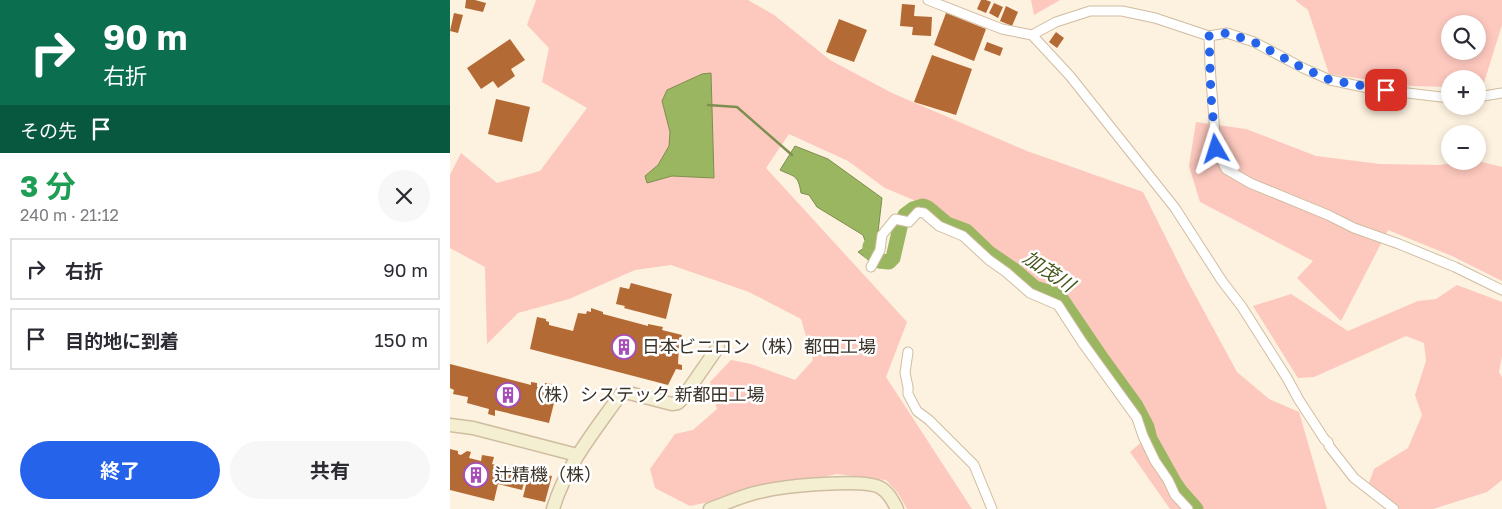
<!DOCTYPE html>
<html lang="ja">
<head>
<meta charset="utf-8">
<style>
	:root { --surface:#fff; --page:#f7f7f7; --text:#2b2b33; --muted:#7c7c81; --line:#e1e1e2; --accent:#2563eb }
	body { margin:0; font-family:"Golos Text","Noto Sans JP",sans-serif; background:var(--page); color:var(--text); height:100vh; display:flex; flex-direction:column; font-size:19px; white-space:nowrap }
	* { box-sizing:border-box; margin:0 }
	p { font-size:16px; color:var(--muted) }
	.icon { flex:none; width:28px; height:28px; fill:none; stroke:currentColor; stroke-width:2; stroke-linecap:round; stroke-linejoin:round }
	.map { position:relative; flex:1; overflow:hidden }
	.panel { display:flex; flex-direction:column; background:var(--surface); width:450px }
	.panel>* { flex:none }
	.guide { background:#0b6e4f; color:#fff; overflow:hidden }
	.fabs { position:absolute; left:991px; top:15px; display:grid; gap:10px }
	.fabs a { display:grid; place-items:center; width:45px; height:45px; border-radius:50%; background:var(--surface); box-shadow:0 2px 8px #0003; font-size:25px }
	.pin { position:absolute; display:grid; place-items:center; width:42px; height:42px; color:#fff; margin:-21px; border-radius:10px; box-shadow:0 2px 8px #0006 }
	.me { position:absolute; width:55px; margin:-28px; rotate:354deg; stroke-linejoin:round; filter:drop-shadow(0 0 4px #0008) }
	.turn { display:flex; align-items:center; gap:18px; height:105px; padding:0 20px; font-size:22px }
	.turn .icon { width:65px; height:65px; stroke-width:2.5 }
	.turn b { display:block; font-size:35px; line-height:42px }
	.then { display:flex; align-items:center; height:48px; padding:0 20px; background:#0003; gap:10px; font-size:19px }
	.round { display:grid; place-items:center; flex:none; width:52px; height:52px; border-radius:26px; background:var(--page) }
	.summary { display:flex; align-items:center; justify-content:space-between; height:85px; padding:0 20px }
	h1 { font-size:30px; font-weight:700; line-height:38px; color:#1e9e55 }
	.action { display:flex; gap:10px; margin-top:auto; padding:10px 20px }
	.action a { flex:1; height:58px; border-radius:30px; background:var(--accent); color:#fff; font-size:20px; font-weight:700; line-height:58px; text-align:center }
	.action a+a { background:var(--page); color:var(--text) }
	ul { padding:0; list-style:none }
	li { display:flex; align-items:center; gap:15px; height:62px; margin:0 10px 8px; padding:0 10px; border:2px solid var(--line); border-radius:0px }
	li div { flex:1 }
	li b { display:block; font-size:19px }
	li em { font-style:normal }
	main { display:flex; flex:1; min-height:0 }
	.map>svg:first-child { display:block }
	.green { fill:#fdc8be; fill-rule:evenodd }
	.water { fill:#9ab660; stroke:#7e8f4f }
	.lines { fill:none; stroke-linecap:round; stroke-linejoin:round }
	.stream { stroke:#7e8f4f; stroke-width:2.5 }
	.river { stroke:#9ab660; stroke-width:15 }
	.building { fill:#b46a34 }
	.street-casing { stroke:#d0bda1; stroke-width:11 }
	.secondary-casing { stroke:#d0bda1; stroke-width:15 }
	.street { stroke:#fff; stroke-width:9 }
	.secondary { stroke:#f4efd1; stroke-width:12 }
	.route { stroke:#2563eb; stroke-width:9; stroke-dasharray:0 16.2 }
	.labels { text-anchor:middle; stroke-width:5; stroke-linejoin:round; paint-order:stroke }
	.poi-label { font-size:18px; fill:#3b3328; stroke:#fff; text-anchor:start }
	.water-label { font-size:19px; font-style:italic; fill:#45571a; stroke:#fff }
</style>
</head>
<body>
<main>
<section class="panel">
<div class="guide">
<div class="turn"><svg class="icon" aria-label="right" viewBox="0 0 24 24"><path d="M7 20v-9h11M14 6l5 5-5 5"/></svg><div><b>90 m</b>右折</div></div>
<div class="then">その先<svg class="icon" aria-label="arrive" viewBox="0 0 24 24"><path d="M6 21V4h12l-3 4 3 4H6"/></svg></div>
</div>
<div class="summary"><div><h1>3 分</h1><p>240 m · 21:12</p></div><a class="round"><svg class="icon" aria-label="close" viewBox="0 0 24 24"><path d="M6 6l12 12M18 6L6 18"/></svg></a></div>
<ul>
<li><svg class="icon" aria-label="right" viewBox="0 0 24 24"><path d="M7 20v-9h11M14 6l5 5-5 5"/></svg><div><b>右折</b></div><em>90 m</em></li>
<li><svg class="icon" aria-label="arrive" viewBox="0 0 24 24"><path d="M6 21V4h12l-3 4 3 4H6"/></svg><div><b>目的地に到着</b></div><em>150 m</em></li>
</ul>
<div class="action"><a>終了</a><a>共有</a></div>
</section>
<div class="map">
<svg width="1052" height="509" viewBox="0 0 1052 509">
	<rect width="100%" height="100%" fill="#fdf1df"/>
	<path class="green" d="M86,0h212l26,15 56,45 62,33 135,58 116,41 44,88 50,92 32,27 30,13 28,97h-157l-40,-57 16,-14 -92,-131 -91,-76 -35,-25 -43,-18 -37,-27 -59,-27 -23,34 141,154 -21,55 86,132h-65l-9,-16 -12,-13 -49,-6 -147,32 -35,-18 -5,-19 25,-35 18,-4 24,-21 -7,-27 21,-22 20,4 44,16 18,-20 -12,-41 -52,-27 -78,-27 -36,5 -66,29 -51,14 -31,31 -2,-77 -35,-19v-73l11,-22 36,30 43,-12 47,-63 -45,-26 7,-34 -22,-23z
		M581,0h29l-26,15z
		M845,0h207v25l-20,64 -4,-1v-9h-28v8l-39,-1 -82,-12 -21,-64zM1000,24h28v27h-28z
		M746,122l50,7 70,27 64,8 60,1 20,-4h18l24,6v114l-50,-25 -64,-26 -47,91 -44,-43 16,-17 -113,-59 -11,-36z
		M1007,285l45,17v54l-3,16 3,5v103l-15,12 -54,17h-36l-28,-26 5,-14 34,-21 14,-33 -7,-20 11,-34 -2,-18 -18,-7 -92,41 -16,1 -45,-72 38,-12 57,37 70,-30 18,-2z"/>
	<path class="water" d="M261,73l3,105 -42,-2 -25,7 -2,-7 13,-11 11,-19 1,-14 -8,-31 5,-11 35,-16z
		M345,146l33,13 54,39 -6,51 -6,12 -12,-9 9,-6 -4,-11 -46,-28 -8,-12 -8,-2c-3,-19 -7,-16 -21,-23z"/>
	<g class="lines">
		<path class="stream" d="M258,105l29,2 55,48"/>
		<path class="river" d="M420,246v6l9,9 10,1 4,-4 8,-35 4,-8 8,-6 10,-3 5,2 19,16 19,7 23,22 25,17 21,18 19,6 8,6 40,59 34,47 11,21 3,12 24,43 7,10 15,17"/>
	</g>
	<path class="building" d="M16,0h9l11,3 -3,9 -18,-4z
		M531,0h5l5,2 -5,11 -9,-4z
		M544,3l9,4 -5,11 -9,-5z
		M452,4l13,1 -1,11 18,1 -1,19 -19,-1 1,-8 -13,-1z
		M556,6l12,6 -6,14 -12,-5z
		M4,13l9,2 -5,18 -8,-2z
		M496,13l40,16 -12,32 -40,-16z
		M389,19l28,11 -13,32 -28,-10z
		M606,32l8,6 -7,10 -8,-6z
		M60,39l15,21 -14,9 4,7 -17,12 -5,-7 -12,8 -14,-21z
		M537,42l16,6 -3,8 -16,-6z
		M482,55l40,14 -16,46 -42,-13z
		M46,99l34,8 -8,35 -34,-8z
		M181,283l41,11 -6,25 -42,-11 1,-2 -9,-2 4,-17 9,2z
		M141,308l12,4v2l45,12v-2l15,3 -1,3 20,5 -3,9 -1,20 4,1v5l-6,-1 -8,16 -138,-36 7,-32 9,2v2l3,1v3l24,6 5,-18 8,1 1,-3 4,1z
		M0,364l81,21v-3l6,1v4l7,1 1,-5 7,1 -2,6 7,1 -8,32 -54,-13v6l-7,-2 1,-5 -22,-6 1,-6 -15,-3 1,-4 -4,-2z
		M0,449l8,2v3l3,1 6,-4 4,1 -2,6 12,3 1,-6 12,2 -2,7 20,5 1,-3 5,1 -1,3 2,1 1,-5 8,2 -6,22 -24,-6 -4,17 -44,-11z
		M80,469l12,3 -1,5 5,1 1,-3 5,1 -7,26 -22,-5z"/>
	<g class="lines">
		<defs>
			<path id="street" d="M478,0l74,29 30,6 24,-13 34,-11h32l33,7 54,18 1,29 6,84 10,20 24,14 78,32 26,13 45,16 56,23 47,23
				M582,35l38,41 105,132 47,73 20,26 45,71 12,22 26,40 3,2 1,4 25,32 40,31
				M759,36l18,-3 27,9 49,26 27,12 43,9 77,9
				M1028,97l24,-4
				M421,267l9,-17 2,-15 13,-16 14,3 9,-10 6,1 15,13 24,10 26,24 17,12 24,21 28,12 24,37 55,76 6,18 12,25 13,19 7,15 13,14
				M458,352l-3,21 3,14v7l9,17 12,9 45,45 18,44"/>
			<path id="secondary" d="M0,425l23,3 104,27
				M103,509c13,-44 41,-77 67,-114l2,-2h7l43,11 6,-1 4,-4 36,-52
				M260,509c17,-6 36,-15 54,-18 21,-5 101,-13 117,-3 8,5 12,13 16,21"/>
		</defs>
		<use href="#street" class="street-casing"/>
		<use href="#secondary" class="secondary-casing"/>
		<use href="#street" class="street"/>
		<use href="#secondary" class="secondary"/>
	</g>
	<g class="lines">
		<path class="route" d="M766,149l-5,-53 -2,-60 18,-3 27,9 49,26 27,12 56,10"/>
	</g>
	<defs>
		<symbol id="building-ring" viewBox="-11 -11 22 22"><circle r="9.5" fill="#fff" stroke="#a64db8" stroke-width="1.5"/><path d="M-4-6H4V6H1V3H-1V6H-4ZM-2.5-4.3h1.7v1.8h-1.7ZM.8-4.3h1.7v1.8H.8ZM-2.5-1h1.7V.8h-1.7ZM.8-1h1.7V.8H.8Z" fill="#a64db8"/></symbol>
	</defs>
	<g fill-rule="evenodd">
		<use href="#building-ring" x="160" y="333" width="28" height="28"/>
		<use href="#building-ring" x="44" y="381" width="28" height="28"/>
		<use href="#building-ring" x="12" y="461" width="28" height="28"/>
	</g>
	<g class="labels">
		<g class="poi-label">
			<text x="192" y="353">日本ビニロン（株）都田工場</text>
			<text x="76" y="401">（株）システック 新都田工場</text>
			<text x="44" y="481">辻精機（株）</text>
		</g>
		<g class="water-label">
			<text transform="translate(599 271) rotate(34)" y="7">加茂川</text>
		</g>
	</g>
</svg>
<div class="fabs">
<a><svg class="icon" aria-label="search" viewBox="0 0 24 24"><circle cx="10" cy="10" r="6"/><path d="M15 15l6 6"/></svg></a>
<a>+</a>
<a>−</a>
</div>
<div class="pin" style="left:936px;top:90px;background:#d93025"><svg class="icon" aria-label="arrive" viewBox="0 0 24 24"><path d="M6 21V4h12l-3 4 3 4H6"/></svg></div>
<svg class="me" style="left:766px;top:149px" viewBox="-20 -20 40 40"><path d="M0-17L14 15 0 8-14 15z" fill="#2563eb" stroke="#fff" stroke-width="4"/></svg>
</div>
</main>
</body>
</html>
